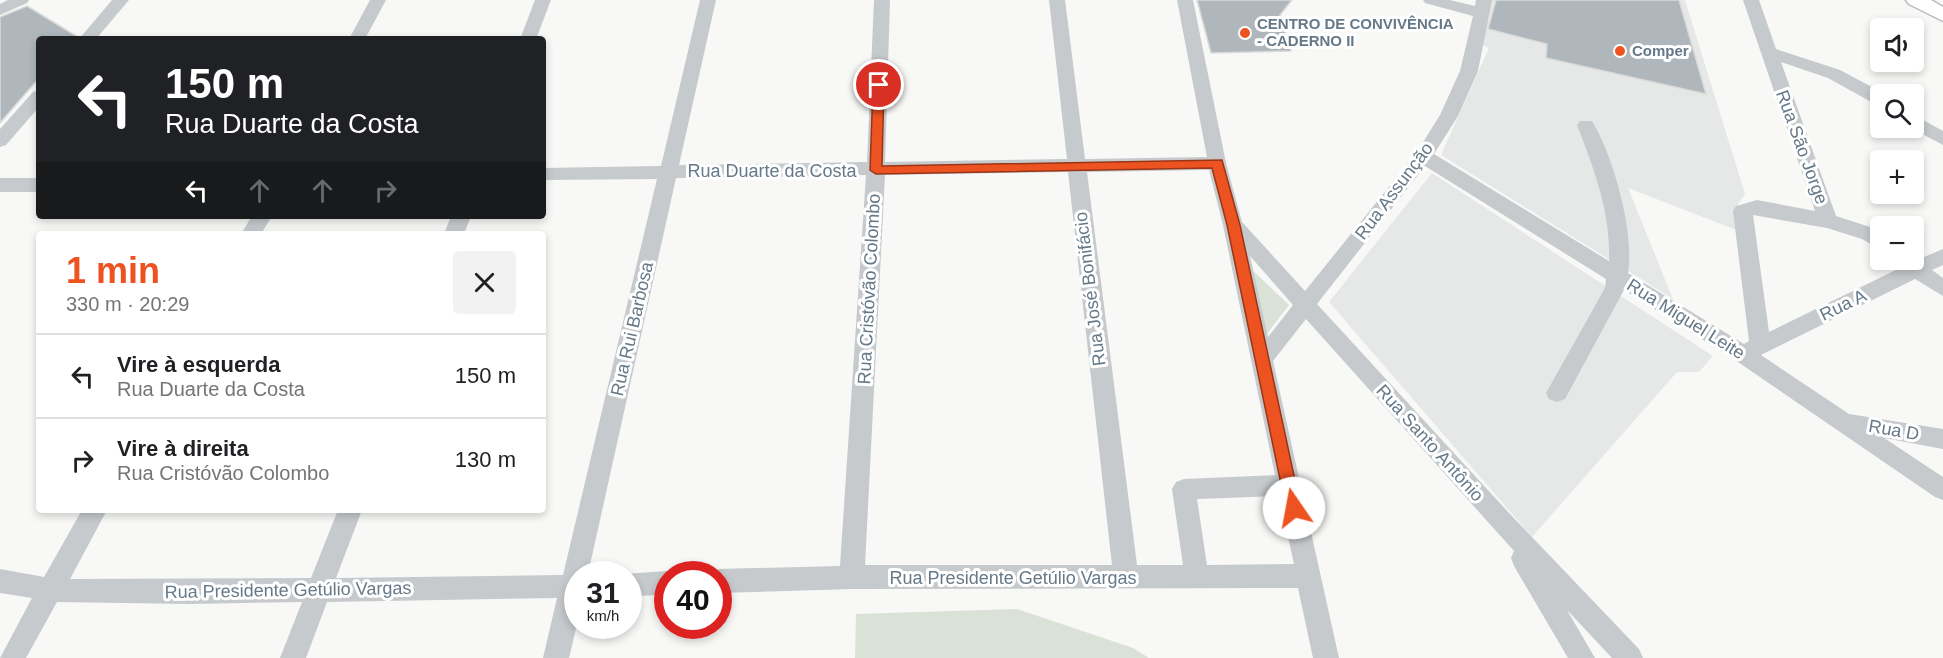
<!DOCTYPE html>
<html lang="pt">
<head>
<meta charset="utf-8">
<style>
	:root { --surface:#fff; --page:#f2f2f2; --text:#202124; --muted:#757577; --line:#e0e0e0; --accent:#ed5221 }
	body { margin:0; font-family:Arial,sans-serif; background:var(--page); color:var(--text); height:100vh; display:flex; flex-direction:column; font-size:22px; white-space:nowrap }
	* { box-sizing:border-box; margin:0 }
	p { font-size:20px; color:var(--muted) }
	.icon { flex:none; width:33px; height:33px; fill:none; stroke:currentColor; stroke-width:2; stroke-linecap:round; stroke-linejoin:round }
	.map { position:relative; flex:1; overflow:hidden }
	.panel { position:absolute; left:36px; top:231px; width:510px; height:282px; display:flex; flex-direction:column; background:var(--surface); border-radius:6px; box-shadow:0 3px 9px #0003 }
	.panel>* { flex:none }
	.banner { position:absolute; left:36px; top:36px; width:510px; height:183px; border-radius:6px; box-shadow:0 3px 9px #0003; background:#202124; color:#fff; overflow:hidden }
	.buttons { position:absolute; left:1870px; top:18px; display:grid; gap:12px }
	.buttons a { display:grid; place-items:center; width:54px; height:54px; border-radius:6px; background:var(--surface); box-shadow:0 3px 9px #0003; font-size:30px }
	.speed { position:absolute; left:564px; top:561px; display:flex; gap:12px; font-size:30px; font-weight:700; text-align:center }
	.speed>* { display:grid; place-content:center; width:78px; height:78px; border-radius:50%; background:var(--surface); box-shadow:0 3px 9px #0003; line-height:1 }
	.speed small { font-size:15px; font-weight:400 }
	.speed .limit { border:9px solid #d22; background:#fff; color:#111 }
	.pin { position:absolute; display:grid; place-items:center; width:51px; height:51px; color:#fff; margin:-26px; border:3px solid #fff; border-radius:50%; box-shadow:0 2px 6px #0007 }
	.me { position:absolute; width:66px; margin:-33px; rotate:348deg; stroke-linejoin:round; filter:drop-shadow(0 0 4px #0008) }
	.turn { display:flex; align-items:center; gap:21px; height:126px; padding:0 30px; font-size:27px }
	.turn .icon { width:78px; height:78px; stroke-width:2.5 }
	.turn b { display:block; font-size:42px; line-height:51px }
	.lanes { display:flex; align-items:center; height:57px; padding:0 30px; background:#0003; justify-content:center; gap:30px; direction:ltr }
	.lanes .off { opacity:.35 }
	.round { display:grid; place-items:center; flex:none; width:63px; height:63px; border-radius:6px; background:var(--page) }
	.summary { display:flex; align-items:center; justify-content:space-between; height:102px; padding:0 30px }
	h1 { font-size:36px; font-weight:700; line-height:45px; color:var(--accent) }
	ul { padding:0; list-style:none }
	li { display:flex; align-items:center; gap:18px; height:84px; padding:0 30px; border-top:2px solid var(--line) }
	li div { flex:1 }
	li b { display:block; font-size:22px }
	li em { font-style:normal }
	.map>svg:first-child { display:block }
	.built { fill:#e6e7e7 }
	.green { fill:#dae1d6 }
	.building { fill:#afb7bd; stroke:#dadad8; stroke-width:1.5 }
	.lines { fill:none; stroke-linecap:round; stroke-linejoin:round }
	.major-casing { stroke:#b9bdc1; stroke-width:3 }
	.minor { fill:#c6cacd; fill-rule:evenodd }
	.major { fill:#fff; fill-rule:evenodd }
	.route { fill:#ed5221; stroke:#9a3515; stroke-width:1.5 }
	.poi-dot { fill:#ed5221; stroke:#fff; stroke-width:2 }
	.labels { text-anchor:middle; stroke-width:6; stroke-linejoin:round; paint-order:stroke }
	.far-poi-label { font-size:15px; font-weight:bold; fill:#667988; stroke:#fff; text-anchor:start }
	.street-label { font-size:18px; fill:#667988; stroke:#fff }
</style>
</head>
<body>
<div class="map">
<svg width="1943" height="658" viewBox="0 0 1943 658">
	<rect width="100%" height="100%" fill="#f8f8f6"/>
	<path class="built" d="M1490,0h195l60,194 -9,13 3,24 -111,-43 45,111 -232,-144 48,-107 -8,-3z
		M1432,173l281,183 -14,16h-22l-145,165 -203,-235z"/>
	<path class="green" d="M1249,267l40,38 -23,30z
		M1017,609l116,39 16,10h-294l1,-44z"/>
	<path class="building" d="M1197,0h95l-12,15 11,36 -80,2z
		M1496,0h183l27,94 -160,-36 1,-14 -59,-15z
		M27,6l51,31 -1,2h-38v39l-39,45v-106z"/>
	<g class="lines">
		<defs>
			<path id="major" d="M1906,0h25l12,7v14l-34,-17z"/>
		</defs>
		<use href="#major" class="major-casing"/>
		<path class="minor" d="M8,0h21l-2,3 -27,12v-11z
			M112,0h17l-33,39h-17z
			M370,0h16l-21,39h-16z
			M535,0h16l-15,39h-16z
			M700,0h16l-37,165 188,-3 7,-162h16l-5,162 182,-3 -18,-159h16l20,159 122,-2 -30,-157h16l33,163 16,59 63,69 112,-139 23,-37 20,-44 13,-55 -48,-13 -2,-3h27l25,6 1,-6h16l-14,71 -20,45 -24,38 175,107c2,-48 -15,-92 -32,-136l3,-4h12c21,34 43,112 36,152l116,71 5,-3 -16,-130 3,-5 21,-6 58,11 -72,-211h16l17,49 64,21 45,24h-4v12l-6,-2 -47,-26 -47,-16 55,154 40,13 5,4v17l-19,-11 -35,-11 -74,-13 16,117 131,-64 -7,-8h21v-3l3,3 26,-11v16l-11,5 11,8v18l-28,-17 -154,76 88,59 94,15v20l-59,-11 59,39v23l-8,-3 -200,-137 -111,-70 -59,109 -8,3 -8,-3 -3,-6 59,-105 1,-9 -181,-113 -108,138 192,209 130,136 4,9h-31l-45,-48 28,48h-27l-54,-92 -3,-8 3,-7 -208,-232 -33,42 66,297h-26l-15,-70 -446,1 -134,4v-19h-10l10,-5 122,-3 26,-391 -190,3 -88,396h-10v46l-9,38h-26l14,-60 -230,4 -21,56h-26l22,-56 -112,2 -133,-2 -31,56h-26l32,-60 -32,-5v-24l44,8 38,-67h25l-37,69 241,-1 27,-68h24l-26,68 227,-3 94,-396 -114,1v-12l118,-2zM1209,170l14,55 52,250 -91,4 -8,3 -4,7 11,76h-46l-50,-393zM1068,172l44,393h-247l20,-390zM1250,256l43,49 -25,32zM1279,496l15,68 -87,1 -10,-66z
			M39,90v17l-33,38 -6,2v-18l33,-37z
			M1914,115l29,16v14l-32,-17h3z
			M0,178h39v14h-39z
			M252,216h20l-11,18h-20z
			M451,216h20l-7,18h-20z
			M668,571l8,3h-8v21l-40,1v-22h-6z"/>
		<use href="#major" class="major"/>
	</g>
	<path class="route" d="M879,81l5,4 -2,81 340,-6 18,65 61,283 -2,5 -5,2 -6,-2 -2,-5 -59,-283 -15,-57 -336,6 -6,-4 3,-85z"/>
	<g class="poi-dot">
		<circle cx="1245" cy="33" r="6"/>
		<circle cx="1620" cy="51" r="6"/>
	</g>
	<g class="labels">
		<g class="far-poi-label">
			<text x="1257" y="29">CENTRO DE CONVIVÊNCIA<tspan x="1257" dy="17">- CADERNO II</tspan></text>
			<text x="1632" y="56">Comper</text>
		</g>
		<g class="street-label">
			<text transform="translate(1802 147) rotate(70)" y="6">Rua São Jorge</text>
			<text x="772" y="177">Rua Duarte da Costa</text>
			<text transform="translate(1394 191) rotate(-53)" y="6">Rua Assunção</text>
			<text transform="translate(869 289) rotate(-87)" y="6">Rua Cristóvão Colombo</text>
			<text transform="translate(1090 289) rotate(-97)" y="6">Rua José Bonifácio</text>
			<text transform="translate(1843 305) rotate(-26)" y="6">Rua A</text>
			<text transform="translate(1686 319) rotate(32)" y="6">Rua Miguel Leite</text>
			<text transform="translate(632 329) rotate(-77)" y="6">Rua Rui Barbosa</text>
			<text transform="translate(1894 430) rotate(10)" y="6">Rua D</text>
			<text transform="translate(1430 443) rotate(48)" y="6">Rua Santo Antônio</text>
			<text x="1013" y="584">Rua Presidente Getúlio Vargas</text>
			<text transform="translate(288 590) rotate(-1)" y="6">Rua Presidente Getúlio Vargas</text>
		</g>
	</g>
</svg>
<div class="buttons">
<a><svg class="icon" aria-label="sound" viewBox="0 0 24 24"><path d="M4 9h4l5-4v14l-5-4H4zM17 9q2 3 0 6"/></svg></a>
<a><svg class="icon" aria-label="search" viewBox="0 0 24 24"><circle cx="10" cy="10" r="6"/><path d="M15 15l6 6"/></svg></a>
<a>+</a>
<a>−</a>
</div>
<div class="speed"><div>31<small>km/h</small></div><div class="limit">40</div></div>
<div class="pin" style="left:879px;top:85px;background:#d93025"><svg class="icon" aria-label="arrive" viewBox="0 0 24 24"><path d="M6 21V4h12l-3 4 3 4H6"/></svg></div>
<svg class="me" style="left:1294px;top:508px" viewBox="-20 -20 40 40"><circle r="19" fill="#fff"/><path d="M0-13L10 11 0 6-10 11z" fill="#ed5221"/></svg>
<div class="banner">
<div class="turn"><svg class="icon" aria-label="left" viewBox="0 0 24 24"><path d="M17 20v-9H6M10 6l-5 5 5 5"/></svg><div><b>150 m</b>Rua Duarte da Costa</div></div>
<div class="lanes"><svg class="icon" aria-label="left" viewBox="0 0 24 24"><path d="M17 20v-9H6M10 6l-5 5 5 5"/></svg><svg class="icon off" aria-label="ahead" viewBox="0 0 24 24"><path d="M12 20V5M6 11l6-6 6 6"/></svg><svg class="icon off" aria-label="ahead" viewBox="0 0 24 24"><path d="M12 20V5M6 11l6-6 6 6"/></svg><svg class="icon off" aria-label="right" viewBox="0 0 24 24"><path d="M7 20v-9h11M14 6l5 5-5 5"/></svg></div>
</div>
<section class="panel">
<div class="summary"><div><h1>1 min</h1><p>330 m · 20:29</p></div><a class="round"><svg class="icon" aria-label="close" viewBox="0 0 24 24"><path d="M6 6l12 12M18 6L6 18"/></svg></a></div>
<ul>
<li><svg class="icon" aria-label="left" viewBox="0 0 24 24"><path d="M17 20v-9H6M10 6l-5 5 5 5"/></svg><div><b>Vire à esquerda</b><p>Rua Duarte da Costa</p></div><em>150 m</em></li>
<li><svg class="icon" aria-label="right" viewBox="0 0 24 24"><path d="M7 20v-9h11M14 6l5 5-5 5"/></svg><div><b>Vire à direita</b><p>Rua Cristóvão Colombo</p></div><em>130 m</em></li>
</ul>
</section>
</div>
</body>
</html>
